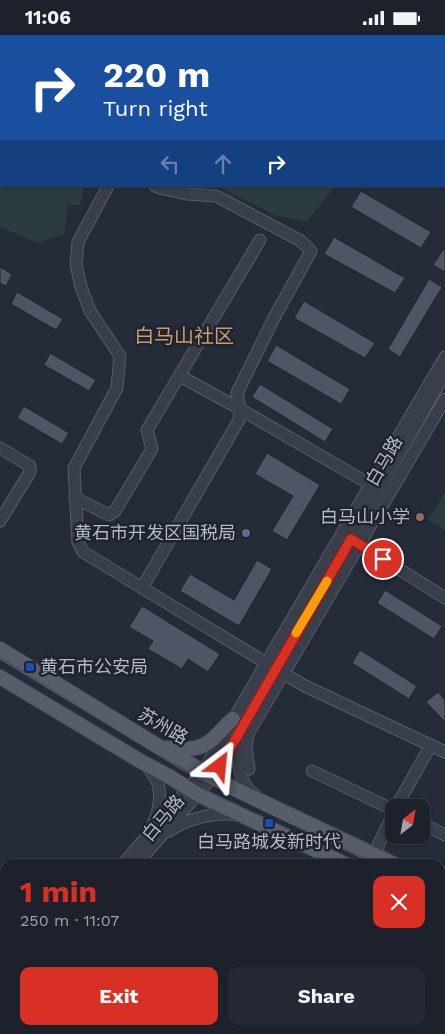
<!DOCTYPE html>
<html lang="en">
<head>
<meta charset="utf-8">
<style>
	:root { --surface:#1c212b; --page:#252933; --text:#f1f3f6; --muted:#a0a3a9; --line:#3a3e47; --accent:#d93025 }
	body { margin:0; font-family:"Work Sans","Noto Sans SC",sans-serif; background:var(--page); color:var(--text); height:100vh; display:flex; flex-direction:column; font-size:19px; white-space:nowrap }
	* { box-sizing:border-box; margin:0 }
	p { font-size:16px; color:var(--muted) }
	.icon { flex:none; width:28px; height:28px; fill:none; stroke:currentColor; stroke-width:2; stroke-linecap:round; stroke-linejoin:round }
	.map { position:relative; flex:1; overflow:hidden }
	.drawer { position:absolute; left:0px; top:824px; width:445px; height:176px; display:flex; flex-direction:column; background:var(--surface); border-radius:15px 15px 0 0; box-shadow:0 1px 4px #0004,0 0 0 1px var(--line) }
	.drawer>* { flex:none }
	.top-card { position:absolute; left:0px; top:0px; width:445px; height:152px; box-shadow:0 1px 4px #0004,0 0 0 1px var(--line); background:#1a4fa0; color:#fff; overflow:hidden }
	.needle { width:32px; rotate:31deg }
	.tools { position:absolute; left:385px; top:764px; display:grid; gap:10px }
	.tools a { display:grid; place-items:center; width:45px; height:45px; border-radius:10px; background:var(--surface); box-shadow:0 1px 4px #0004,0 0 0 1px var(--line); font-size:25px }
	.pin { position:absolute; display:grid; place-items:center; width:42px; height:42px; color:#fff; margin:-21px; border:2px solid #fff; border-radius:50%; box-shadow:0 1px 5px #0007 }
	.me { position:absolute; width:55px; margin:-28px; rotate:29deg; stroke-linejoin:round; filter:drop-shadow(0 0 4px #0008) }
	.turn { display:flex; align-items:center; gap:18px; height:105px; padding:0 20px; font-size:22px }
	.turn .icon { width:65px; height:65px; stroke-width:2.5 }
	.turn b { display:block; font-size:35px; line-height:42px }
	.lanes { display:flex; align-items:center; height:48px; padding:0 20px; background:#0003; justify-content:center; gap:25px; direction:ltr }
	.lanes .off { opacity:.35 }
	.round { display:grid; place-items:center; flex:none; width:52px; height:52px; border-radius:10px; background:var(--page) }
	.summary { display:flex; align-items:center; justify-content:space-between; height:85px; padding:0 20px }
	h1 { font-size:30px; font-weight:700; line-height:38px; color:var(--accent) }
	.primary-button { display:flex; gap:10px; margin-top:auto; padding:10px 20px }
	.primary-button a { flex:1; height:58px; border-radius:10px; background:var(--accent); color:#fff; font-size:20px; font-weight:700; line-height:58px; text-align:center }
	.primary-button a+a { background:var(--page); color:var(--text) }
	.status { display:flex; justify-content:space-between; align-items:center; height:35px; padding:0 25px; background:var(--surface); direction:ltr }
	.status svg { height:14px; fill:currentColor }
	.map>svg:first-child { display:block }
	.green { fill:#2b3c3e }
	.building { fill:#4e5665; stroke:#202531 }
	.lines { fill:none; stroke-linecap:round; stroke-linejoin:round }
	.minor-casing { stroke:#575c68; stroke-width:13 }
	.major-casing { stroke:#424753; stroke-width:16 }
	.minor { stroke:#383e4a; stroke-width:11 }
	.major { stroke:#575d6a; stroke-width:14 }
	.tram { stroke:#5d6472; stroke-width:1 }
	.route-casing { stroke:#8d1f18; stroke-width:12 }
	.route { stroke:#d93025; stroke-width:9 }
	.slow { stroke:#f59e0b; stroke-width:9 }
	.education-dot { fill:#8d6e63; stroke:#1e232f; stroke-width:2 }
	.service-dot { fill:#5c6f8a; stroke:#1e232f; stroke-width:2 }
	.transit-dot { fill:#1a4fb4; stroke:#1e232f; stroke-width:2 }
	.labels { text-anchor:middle; stroke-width:5; stroke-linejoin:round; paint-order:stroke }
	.street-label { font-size:18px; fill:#b4b9c5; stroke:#1e232f }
	.poi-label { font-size:18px; fill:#b4b9c5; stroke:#1e232f; text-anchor:end }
	.quarter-label { font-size:20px; fill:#c99c6b; stroke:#1e232f }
</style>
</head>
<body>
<div class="status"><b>11:06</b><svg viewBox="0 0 49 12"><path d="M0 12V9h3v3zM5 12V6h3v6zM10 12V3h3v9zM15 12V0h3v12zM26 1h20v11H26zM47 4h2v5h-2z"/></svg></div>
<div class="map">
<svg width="445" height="999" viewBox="0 0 445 999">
	<rect width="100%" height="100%" fill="#252c39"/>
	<path class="green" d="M46,0h202l2,1h-205z
		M1,74v77h83l-4,19h-12l-4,29 -26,9 -38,-16v-116z
		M217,151h119l-29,35 -30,-5z
		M445,457v38l-17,-10z"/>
	<path class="building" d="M366,0h59l2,1h-59z
		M361,156l70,41 -10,16 -70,-41z
		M334,202l71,41 -10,15 -71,-39z
		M445,212v25l-12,-7z
		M0,232l12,7 -6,12 -6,-3z
		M429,244l13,8 -42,70 -12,-8z
		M17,257l46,27 -7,11 -45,-26z
		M304,266l71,42 -10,15 -71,-40z
		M276,310l74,44 -9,15 -74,-43z
		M50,318l46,27 -7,11 -45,-26z
		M260,349l73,45 -8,13 -73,-45z
		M24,371l45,27 -7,11 -45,-26z
		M267,418l53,32 -33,55 -15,-9 21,-35 -38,-22z
		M257,525l15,9 -33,57 -59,-35 10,-17 44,26z
		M385,555l57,36 -8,13 -57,-36z
		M142,571l78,48 -12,18 -20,-13 -6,10 -34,-20 5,-8 -24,-14z
		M360,615l57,36 -8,13 -57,-36z
		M438,657l7,8v22l-19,-20z"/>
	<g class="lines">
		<defs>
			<path id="minor" d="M444,42l1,1
				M108,151l-30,56 -2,22 5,23 9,24 30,45 -3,32 -43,80 4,74 5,10 183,111
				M155,151l5,2 27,6 29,2 85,45 10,10 -36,65 -38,77 3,16
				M180,341l60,33
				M0,413l30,18v6l-30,49
				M75,463l34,17 6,-4 37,-62 -5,-19 113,-190
				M353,505l92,58
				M142,553l97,-168 1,-11 131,76
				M284,639l21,12 140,66
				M240,700c-5,14 -2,41 7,52 2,4 6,6 9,9
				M145,730c5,5 9,10 12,16 5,12 2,31 -4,43
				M249,734l-3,-22 2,-13 197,-335
				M312,736l82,39
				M396,772l35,-62
				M421,788l24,12
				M169,796c18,-12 47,-20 68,-16
				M376,820l3,-12 15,-31
				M123,829l80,-93 6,-10 42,-72 194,-332
				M137,829l76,-88 7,-10 131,-227 94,-166
				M440,850l5,-12
				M0,970l5,-6
				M440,972l5,3
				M0,986l5,-6
				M426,995l3,4
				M242,999l3,-4"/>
			<path id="major" d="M0,614l158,97 73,41 163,77
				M0,642l142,85 28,15 27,17 148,70
				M167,713c15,2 33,3 46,-9 7,-7 13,-14 20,-20
				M440,851l5,3
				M440,874l5,3"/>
		</defs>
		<use href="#minor" class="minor-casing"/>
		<use href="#major" class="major-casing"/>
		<use href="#minor" class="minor"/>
		<use href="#major" class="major"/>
		<path class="tram" d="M0,624l183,111 86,43 105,51
			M156,727l56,34 145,68
			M440,868l5,3"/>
	</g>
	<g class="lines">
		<defs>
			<path id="route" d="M220,731l131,-227 32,20"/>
		</defs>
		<use href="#route" class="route-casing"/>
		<use href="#route" class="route"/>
		<path class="slow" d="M296,598l31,-52"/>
	</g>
	<circle class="education-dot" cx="420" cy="482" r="5"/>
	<circle class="service-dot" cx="246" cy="498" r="5"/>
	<g class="transit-dot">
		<rect x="25" y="627" width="10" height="10" rx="2.5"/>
		<rect x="264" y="783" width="10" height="10" rx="2.5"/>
	</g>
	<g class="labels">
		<g class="street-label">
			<text transform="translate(384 426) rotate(-60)" y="6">白马路</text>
			<text transform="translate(163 691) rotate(30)" y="6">苏州路</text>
			<text transform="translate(163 783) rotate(-50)" y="6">白马路</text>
		</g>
		<g class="poi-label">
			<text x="410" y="488">白马山小学</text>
			<text x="236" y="504">黄石市开发区国税局</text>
			<text x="40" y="638" text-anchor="start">黄石市公安局</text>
			<text x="269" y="813" text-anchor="middle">白马路城发新时代</text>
		</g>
		<g class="quarter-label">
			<text x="184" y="308">白马山社区</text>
		</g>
	</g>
</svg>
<div class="tools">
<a><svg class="needle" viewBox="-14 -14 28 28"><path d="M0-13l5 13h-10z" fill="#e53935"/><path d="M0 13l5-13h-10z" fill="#a0a3a9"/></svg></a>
</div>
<div class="pin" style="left:383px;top:524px;background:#d93025"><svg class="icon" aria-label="arrive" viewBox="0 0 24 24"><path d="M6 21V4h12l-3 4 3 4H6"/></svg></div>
<svg class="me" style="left:220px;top:731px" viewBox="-20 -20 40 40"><path d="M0-17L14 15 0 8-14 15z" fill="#d93025" stroke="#fff" stroke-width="4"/></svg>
<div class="top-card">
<div class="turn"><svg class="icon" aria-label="right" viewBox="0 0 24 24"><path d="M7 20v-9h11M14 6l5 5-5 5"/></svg><div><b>220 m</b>Turn right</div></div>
<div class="lanes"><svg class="icon off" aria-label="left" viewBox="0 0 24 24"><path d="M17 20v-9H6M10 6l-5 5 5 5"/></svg><svg class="icon off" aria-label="ahead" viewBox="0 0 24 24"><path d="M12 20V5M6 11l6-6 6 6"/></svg><svg class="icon" aria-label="right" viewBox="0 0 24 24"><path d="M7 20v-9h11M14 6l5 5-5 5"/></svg></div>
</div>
<section class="drawer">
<div class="summary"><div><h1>1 min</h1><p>250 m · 11:07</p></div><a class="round" style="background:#d93025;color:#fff"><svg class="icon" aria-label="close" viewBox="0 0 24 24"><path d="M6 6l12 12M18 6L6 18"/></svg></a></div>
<div class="primary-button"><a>Exit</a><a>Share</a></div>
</section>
</div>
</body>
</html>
